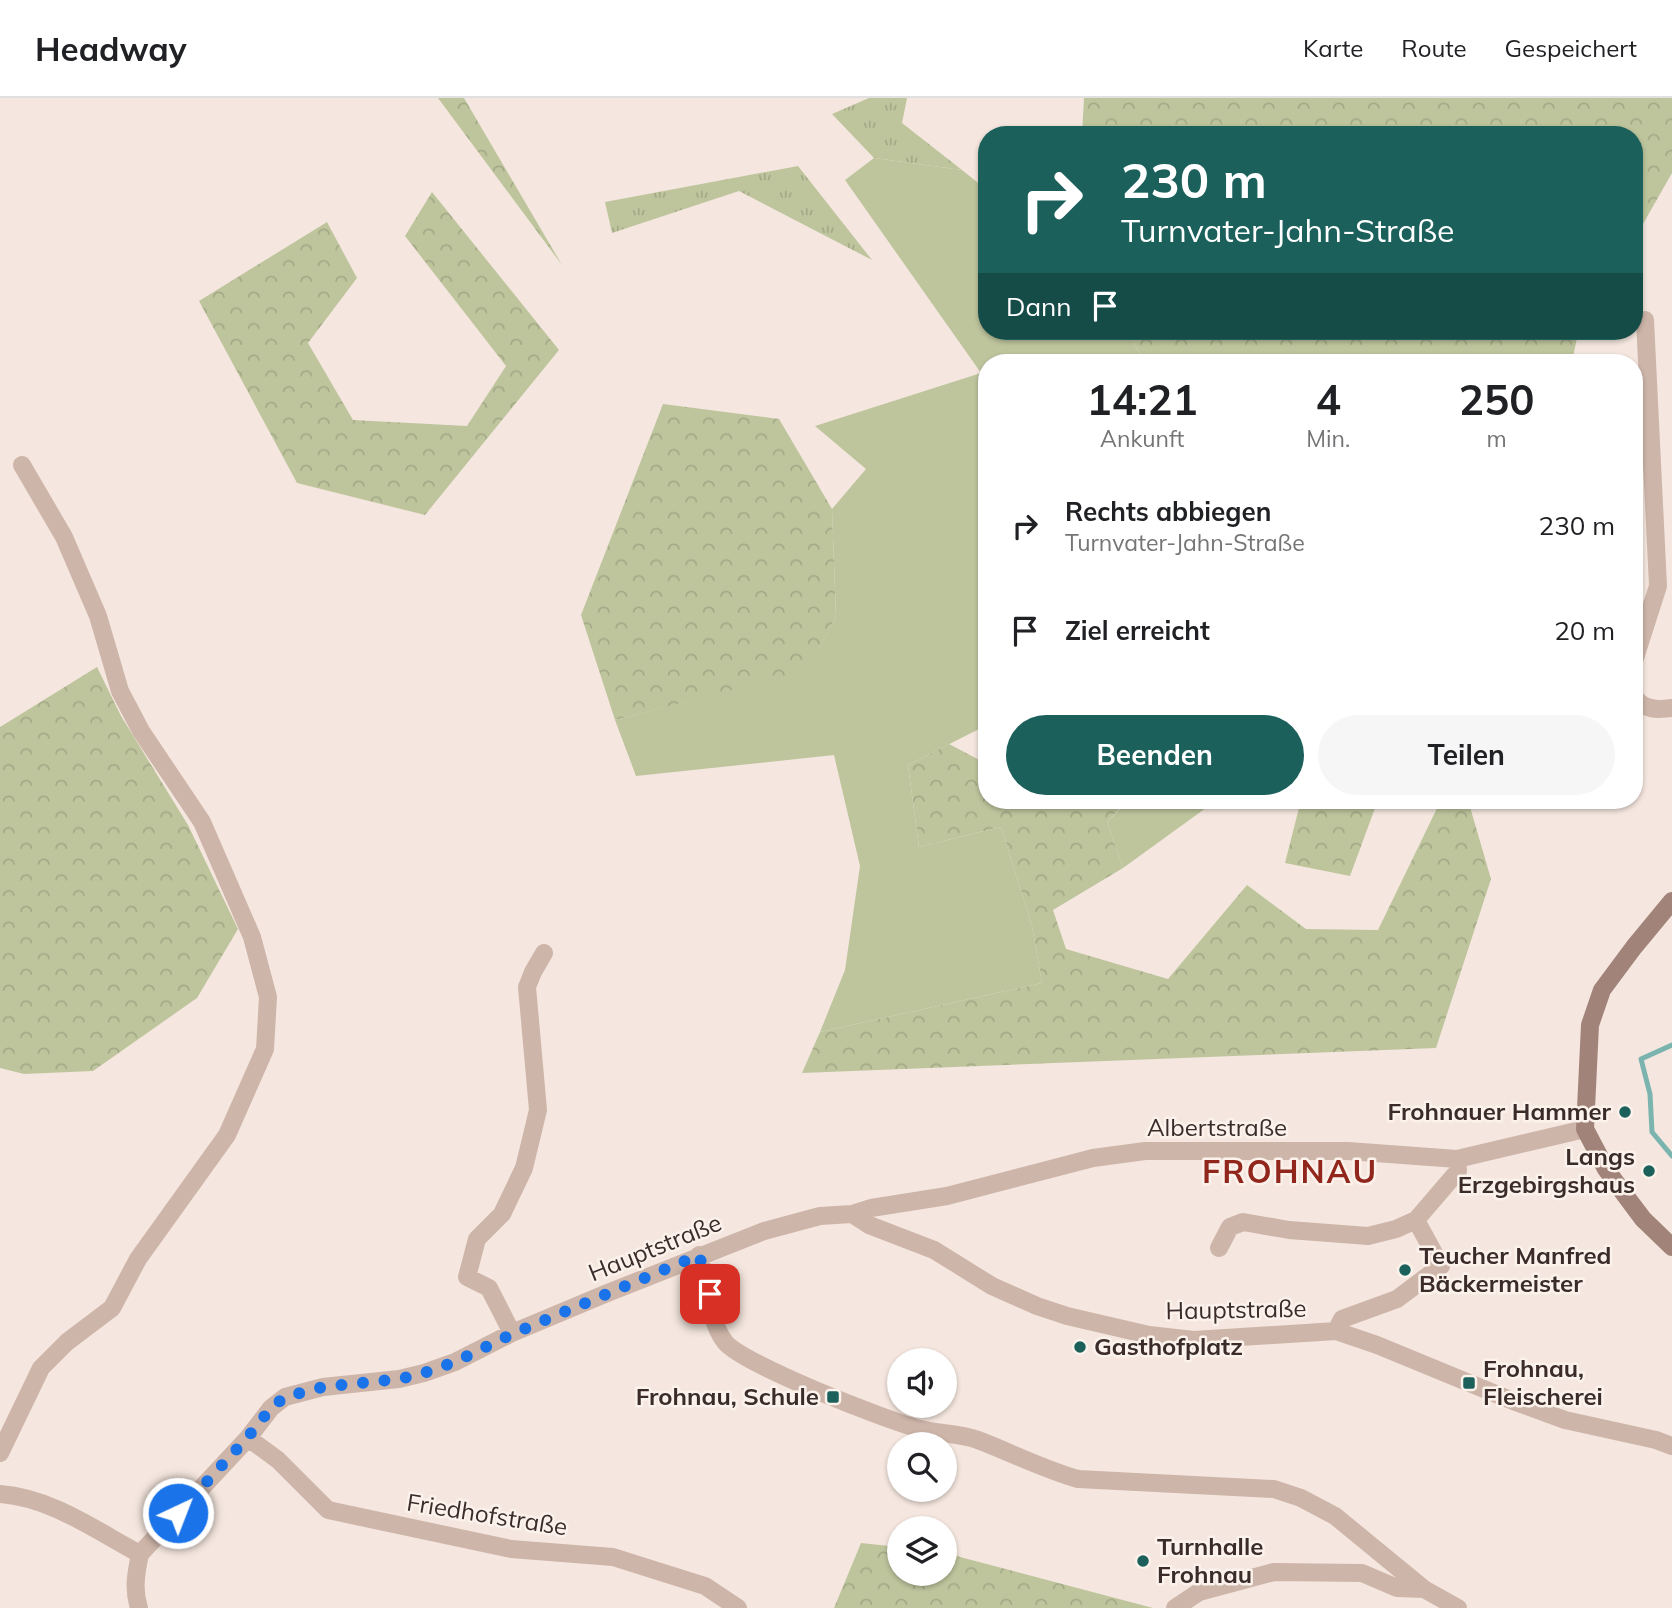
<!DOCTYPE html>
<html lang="de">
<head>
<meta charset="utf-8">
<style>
	:root { --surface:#fff; --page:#f6f6f6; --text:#202124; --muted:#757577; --line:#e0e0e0; --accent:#1b605b }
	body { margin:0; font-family:Mulish,sans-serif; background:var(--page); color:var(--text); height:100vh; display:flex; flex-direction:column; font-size:26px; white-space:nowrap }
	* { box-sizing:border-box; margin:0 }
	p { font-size:23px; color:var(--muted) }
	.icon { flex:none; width:38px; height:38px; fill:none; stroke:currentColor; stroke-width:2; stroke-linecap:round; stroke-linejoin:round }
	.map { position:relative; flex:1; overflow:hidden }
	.panel { position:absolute; left:978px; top:256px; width:665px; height:455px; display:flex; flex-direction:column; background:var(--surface); border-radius:28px; box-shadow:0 2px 5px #0004 }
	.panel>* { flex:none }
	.banner { position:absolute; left:978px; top:28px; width:665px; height:214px; border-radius:28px; box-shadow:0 2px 5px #0004; background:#1b605b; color:#fff; overflow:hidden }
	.buttons { position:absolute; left:887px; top:1250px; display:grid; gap:14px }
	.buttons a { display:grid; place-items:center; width:70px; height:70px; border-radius:50%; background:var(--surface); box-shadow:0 2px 5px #0004; font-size:35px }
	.pin { position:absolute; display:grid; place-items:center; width:60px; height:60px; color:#fff; margin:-30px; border-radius:14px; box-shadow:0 4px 10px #0006 }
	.me { position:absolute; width:77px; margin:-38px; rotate:43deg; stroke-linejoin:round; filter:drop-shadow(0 0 5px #0008) }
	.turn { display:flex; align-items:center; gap:24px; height:147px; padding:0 28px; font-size:32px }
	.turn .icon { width:91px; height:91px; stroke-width:2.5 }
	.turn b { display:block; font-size:49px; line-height:60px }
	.then { display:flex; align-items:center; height:66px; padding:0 28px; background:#0003; gap:14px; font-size:26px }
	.eta { display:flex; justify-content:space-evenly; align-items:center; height:119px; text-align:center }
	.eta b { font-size:42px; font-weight:700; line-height:49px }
	.primary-button { display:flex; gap:14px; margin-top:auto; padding:14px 28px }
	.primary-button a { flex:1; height:80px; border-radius:42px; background:var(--accent); color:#fff; font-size:28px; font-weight:700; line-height:80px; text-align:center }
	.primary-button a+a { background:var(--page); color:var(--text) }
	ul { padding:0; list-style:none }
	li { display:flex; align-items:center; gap:21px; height:105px; padding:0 28px }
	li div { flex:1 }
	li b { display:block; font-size:26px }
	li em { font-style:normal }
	header { display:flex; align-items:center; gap:42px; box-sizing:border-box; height:98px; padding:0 35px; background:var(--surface); border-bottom:2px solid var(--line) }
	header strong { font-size:33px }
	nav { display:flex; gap:38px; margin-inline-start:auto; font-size:24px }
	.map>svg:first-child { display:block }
	.grass { fill:url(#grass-tufts) }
	.forest { fill:url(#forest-crowns) }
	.garden { fill:#bec59d }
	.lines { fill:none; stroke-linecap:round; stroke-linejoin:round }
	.stream { stroke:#7bb4af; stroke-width:5 }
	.street { stroke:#ceb5a9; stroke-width:18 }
	.secondary { stroke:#a2837a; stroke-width:18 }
	.route { stroke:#1a73e8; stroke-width:12; stroke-dasharray:0 21.6 }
	.poi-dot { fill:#1b605b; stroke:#fbf2ec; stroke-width:2.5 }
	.labels { text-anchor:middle; stroke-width:5; stroke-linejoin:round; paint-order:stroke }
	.poi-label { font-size:24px; font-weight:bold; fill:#3b2c29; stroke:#fbf2ec; text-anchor:start }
	.street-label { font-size:24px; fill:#3b2c29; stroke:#fbf2ec }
	.district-label { font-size:32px; font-weight:bold; letter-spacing:2px; fill:#91271c; stroke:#fbf2ec }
</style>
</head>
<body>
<header>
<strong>Headway</strong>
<nav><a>Karte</a><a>Route</a><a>Gespeichert</a></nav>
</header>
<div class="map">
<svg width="1672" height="1510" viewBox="0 0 1672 1510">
	<defs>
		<pattern id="grass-tufts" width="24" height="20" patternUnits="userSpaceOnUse" patternTransform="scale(1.75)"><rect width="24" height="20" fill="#bec59d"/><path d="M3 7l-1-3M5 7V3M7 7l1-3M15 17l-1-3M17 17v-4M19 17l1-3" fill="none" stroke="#a4a987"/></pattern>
		<pattern id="forest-crowns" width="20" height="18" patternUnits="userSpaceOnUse" patternTransform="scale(1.75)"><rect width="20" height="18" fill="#bec59d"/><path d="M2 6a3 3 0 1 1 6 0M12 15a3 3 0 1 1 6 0" fill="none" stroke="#a4a987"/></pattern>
	</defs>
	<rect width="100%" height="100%" fill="#f5e7df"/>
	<path class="grass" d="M869,0h38l-5,25 60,47 -88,-12 -42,-44z
		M798,68l74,94 -133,-69 -127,42 -7,-31z"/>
	<path class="forest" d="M438,0h26l98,167z
		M1084,0h588v75l-37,65 -1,-103h-552z
		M432,94l127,158 -134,165 -128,-32 -98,-182 128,-79 30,56 -49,65 45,77 114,6 39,-60 -101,-130z
		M1128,233h453l-4,7 -5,24h-428z
		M663,306l116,15 53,90 4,108 -30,55 -191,48 -34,-105z
		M97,569l24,49 67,109 50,104 -41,69 -104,73 -69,3 -24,-6v-341z
		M949,646l38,20v36h136l3,2 -19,20 16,46 -70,42 13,39 102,30 79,-94 59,44 72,1 63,-130h27l23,79 -55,169 -634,25 18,-41 222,-49 -10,-57 -31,-99 -82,20 -11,-82z
		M1301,702h77l-28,76 -65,-13z
		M861,1445l38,4 1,26h45v-20l208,55h-319z"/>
	<path class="garden" d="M874,60l88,12 25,20v141h141l16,31h-157v363l-79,40 11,82 82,-20 31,99 10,57 -222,49 25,-62 15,-104 -26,-111 -198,21 -21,-56 191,-49 30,-54 -4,-108 34,-40 -51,-43 166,-53 -136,-193z
		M1123,702h94l-94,68 -16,-46 19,-19z"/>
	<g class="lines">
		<path class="stream" d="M1672,947l-31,14 9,35 2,38 20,24"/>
		<path class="street" d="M1634,563l24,-75 -13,-266
			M1634,599c11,13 22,13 38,11
			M852,1116l17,11 65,25 58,36 45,20 30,10 82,19 45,5 142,-9 41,14 136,56 52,19 91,20 16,6
			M1219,1150l11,-21 13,-5 46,8 79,6 28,-7 20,-9
			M699,1157c8,26 10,67 26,87 17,22 163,79 195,87 19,5 40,4 58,11 34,13 65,29 100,39l196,10 27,9 34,18 89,73 34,19
			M1336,1233l6,-12 55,-20 44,-33 -25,-46 42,-49 -1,-12
			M512,1235l-23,-45 -22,-11 10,-38 25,-25 22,-46 14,-58 -11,-123 6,-15 11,-19
			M248,1340l30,22 50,50 183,39 102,8 92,29 33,22
			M0,1355l41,-85 26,-26 45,-34 26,-49 89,-124 38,-86 3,-52 -16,-60 -50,-115 -61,-91 -21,-40 -22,-75 -34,-79 -42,-72
			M0,1396c52,4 95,36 140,60
			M140,1456l108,-116 23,-30 14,-11 38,-10 76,-8 25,-6 31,-11 57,-29 93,-39 159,-63 56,-15 32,-2 19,-6 76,-12 146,-38 52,-7h203l109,8 128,-30
			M139,1510c-6,-18 -3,-35 1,-54
			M1175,1510l24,-16 75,-20 88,1 35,15 27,1"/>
		<path class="secondary" d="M1672,803l-38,46 -32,43 -12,35 -5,104 21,40 19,26 18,24 29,28"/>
	</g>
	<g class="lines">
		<path class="route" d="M178,1415l69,-75 24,-30 14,-11 38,-10 77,-8 24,-6 31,-11 57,-28 187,-79 11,39"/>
	</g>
	<g class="poi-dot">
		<circle cx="1625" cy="1014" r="7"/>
		<circle cx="1649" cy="1073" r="7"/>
		<circle cx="1405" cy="1172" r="7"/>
		<circle cx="1080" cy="1249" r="7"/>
		<rect x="1462" y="1278" width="14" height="14" rx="3.5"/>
		<rect x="826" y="1292" width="14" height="14" rx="3.5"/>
		<circle cx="1143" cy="1463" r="7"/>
	</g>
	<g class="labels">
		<g class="poi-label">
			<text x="1611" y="1022" text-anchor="end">Frohnauer Hammer</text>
			<text x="1635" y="1067" text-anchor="end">Langs<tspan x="1635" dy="28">Erzgebirgshaus</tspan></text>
			<text x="1419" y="1166">Teucher Manfred<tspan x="1419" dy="28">Bäckermeister</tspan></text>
			<text x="1094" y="1257">Gasthofplatz</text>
			<text x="1483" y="1279">Frohnau,<tspan x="1483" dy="28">Fleischerei</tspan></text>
			<text x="819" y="1307" text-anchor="end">Frohnau, Schule</text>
			<text x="1157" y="1457">Turnhalle<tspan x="1157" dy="28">Frohnau</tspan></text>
		</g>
		<g class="street-label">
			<text x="1217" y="1038">Albertstraße</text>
			<text transform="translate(655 1150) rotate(-22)" y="8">Hauptstraße</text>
			<text transform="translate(1236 1212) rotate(-1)" y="8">Hauptstraße</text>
			<text transform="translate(487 1417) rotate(9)" y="8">Friedhofstraße</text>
		</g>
		<g class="district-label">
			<text x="1290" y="1085">FROHNAU</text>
		</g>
	</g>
</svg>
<div class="buttons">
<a><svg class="icon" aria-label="sound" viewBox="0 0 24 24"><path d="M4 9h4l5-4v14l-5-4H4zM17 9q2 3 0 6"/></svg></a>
<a><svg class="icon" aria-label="search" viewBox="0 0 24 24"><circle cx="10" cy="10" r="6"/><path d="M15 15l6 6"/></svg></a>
<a><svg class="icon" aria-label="layers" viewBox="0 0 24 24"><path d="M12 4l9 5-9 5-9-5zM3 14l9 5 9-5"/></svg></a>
</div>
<div class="pin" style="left:710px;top:1196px;background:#d93025"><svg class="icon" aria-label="arrive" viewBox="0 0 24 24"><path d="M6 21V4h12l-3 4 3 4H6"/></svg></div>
<svg class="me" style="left:178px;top:1415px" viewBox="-20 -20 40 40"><circle r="17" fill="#1a73e8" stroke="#fff" stroke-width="3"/><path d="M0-11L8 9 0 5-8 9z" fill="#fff"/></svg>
<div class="banner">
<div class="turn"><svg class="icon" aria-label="right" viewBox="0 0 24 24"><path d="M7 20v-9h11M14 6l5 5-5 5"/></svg><div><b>230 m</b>Turnvater-Jahn-Straße</div></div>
<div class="then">Dann<svg class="icon" aria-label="arrive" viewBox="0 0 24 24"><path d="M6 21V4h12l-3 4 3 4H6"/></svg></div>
</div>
<section class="panel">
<div class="eta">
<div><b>14:21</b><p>Ankunft</p></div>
<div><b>4</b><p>Min.</p></div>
<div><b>250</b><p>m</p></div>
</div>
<ul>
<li><svg class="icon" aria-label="right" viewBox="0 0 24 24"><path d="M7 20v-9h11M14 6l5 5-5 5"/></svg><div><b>Rechts abbiegen</b><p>Turnvater-Jahn-Straße</p></div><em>230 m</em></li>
<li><svg class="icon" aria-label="arrive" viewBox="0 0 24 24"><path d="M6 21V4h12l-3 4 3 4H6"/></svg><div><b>Ziel erreicht</b></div><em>20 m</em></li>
</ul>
<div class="primary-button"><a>Beenden</a><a>Teilen</a></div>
</section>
</div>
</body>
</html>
